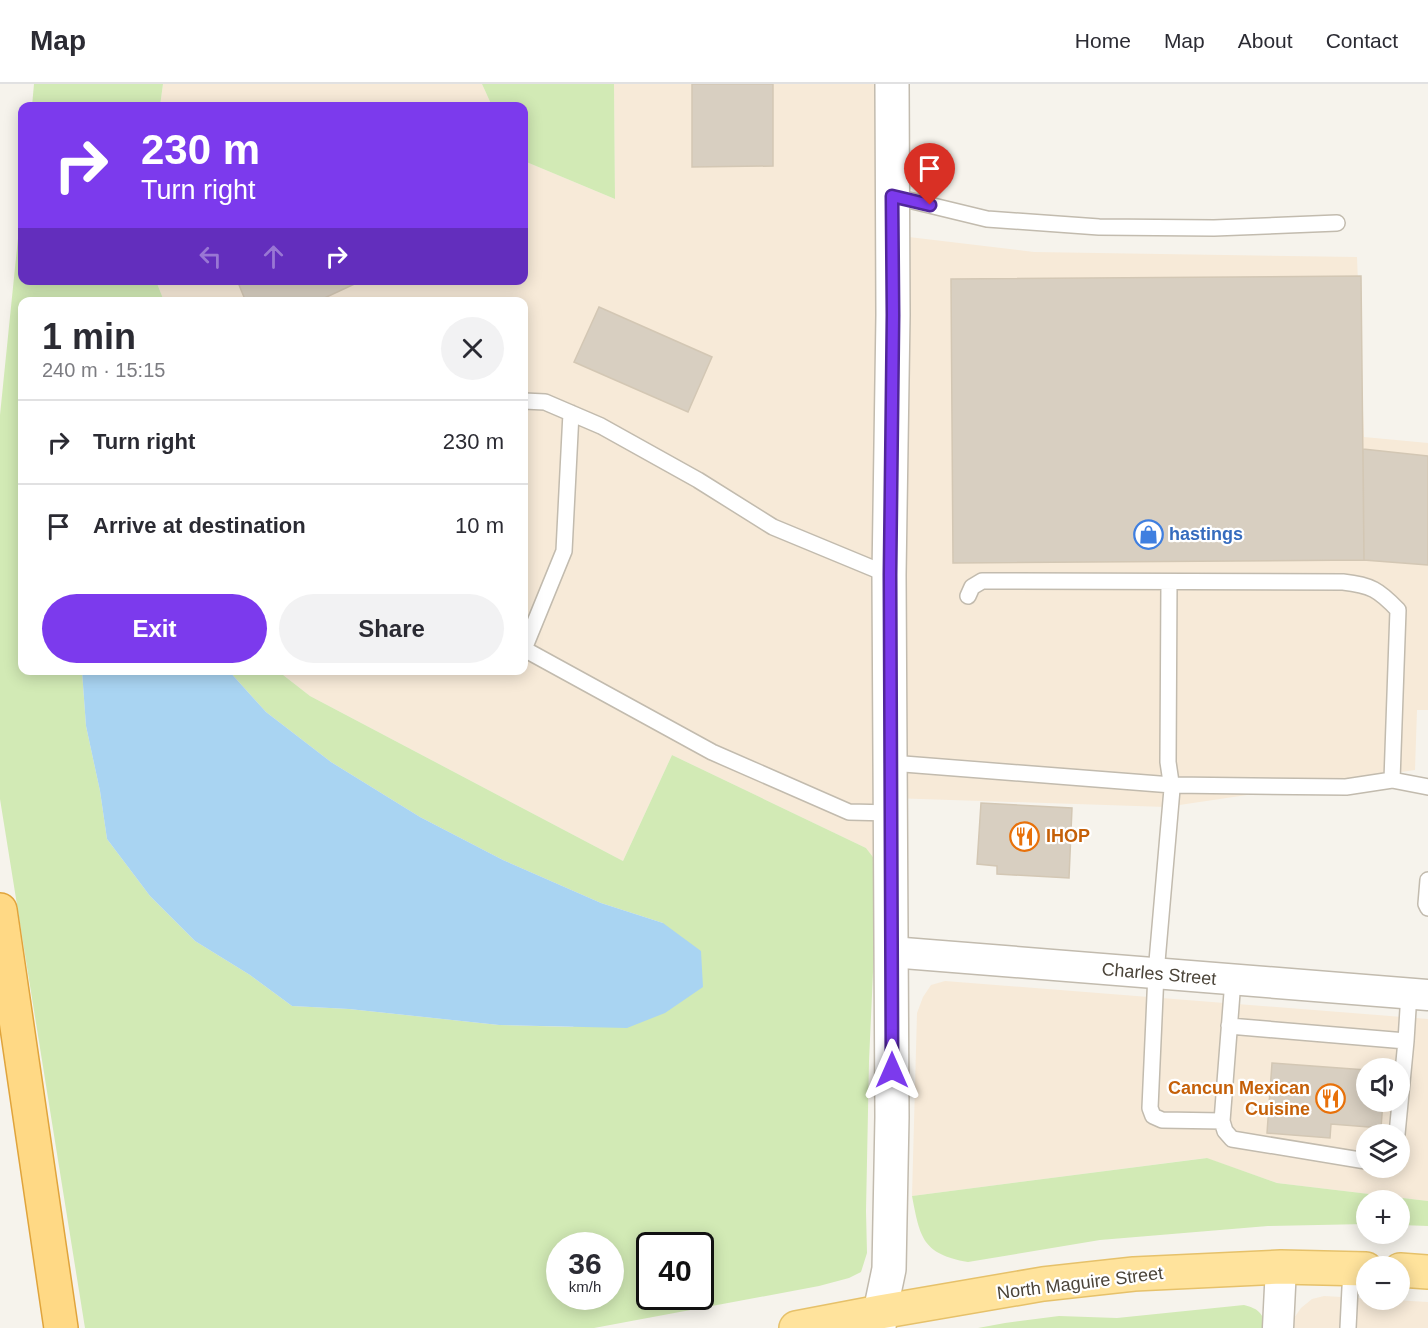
<!DOCTYPE html>
<html lang="en">
<head>
<meta charset="utf-8">
<style>
	:root { --surface:#fff; --page:#f2f2f3; --text:#2b2b33; --muted:#7c7c81; --line:#e1e1e2; --accent:#7c3aed }
	body { margin:0; font-family:Helvetica,sans-serif; background:var(--page); color:var(--text); height:100vh; display:flex; flex-direction:column; font-size:22px; white-space:nowrap }
	* { box-sizing:border-box; margin:0 }
	p { font-size:20px; color:var(--muted) }
	.icon { flex:none; width:33px; height:33px; fill:none; stroke:currentColor; stroke-width:2; stroke-linecap:round; stroke-linejoin:round }
	.map { position:relative; flex:1; overflow:hidden }
	.drawer { position:absolute; left:18px; top:213px; width:510px; height:378px; display:flex; flex-direction:column; background:var(--surface); border-radius:12px; box-shadow:0 3px 15px #0003 }
	.drawer>* { flex:none }
	.banner { position:absolute; left:18px; top:18px; width:510px; height:183px; border-radius:12px; box-shadow:0 3px 15px #0003; background:#7c3aed; color:#fff; overflow:hidden }
	.fabs { position:absolute; left:1356px; top:974px; display:grid; gap:12px }
	.fabs a { display:grid; place-items:center; width:54px; height:54px; border-radius:50%; background:var(--surface); box-shadow:0 3px 15px #0003; font-size:30px }
	.speed { position:absolute; left:546px; top:1148px; display:flex; gap:12px; font-size:30px; font-weight:700; text-align:center }
	.speed>* { display:grid; place-content:center; width:78px; height:78px; border-radius:50%; background:var(--surface); box-shadow:0 3px 15px #0003; line-height:1 }
	.speed small { font-size:15px; font-weight:400 }
	.speed .limit { border:3px solid #111; border-radius:9px; background:#fff; color:#111 }
	.pin { position:absolute; display:grid; place-items:center; width:51px; height:51px; color:#fff; margin:-62px -26px; border-radius:50% 50% 50% 0; rotate:-45deg; box-shadow:0 0 6px #0007 }
	.pin .icon { rotate:45deg }
	.me { position:absolute; width:66px; margin:-33px; rotate:0deg; stroke-linejoin:round; filter:drop-shadow(0 0 4px #0008) }
	.turn { display:flex; align-items:center; gap:21px; height:126px; padding:0 24px; font-size:27px }
	.turn .icon { width:78px; height:78px; stroke-width:2.5 }
	.turn b { display:block; font-size:42px; line-height:51px }
	.lanes { display:flex; align-items:center; height:57px; padding:0 24px; background:#0003; justify-content:center; gap:30px; direction:ltr }
	.lanes .off { opacity:.35 }
	.round { display:grid; place-items:center; flex:none; width:63px; height:63px; border-radius:32px; background:var(--page) }
	.head { display:flex; align-items:center; justify-content:space-between; height:102px; padding:0 24px }
	h1 { font-size:36px; font-weight:600; line-height:45px }
	.button { display:flex; gap:12px; margin-top:auto; padding:12px 24px }
	.button a { flex:1; height:69px; border-radius:36px; background:var(--accent); color:#fff; font-size:24px; font-weight:600; line-height:69px; text-align:center }
	.button a+a { background:var(--page); color:var(--text) }
	ul { padding:0; list-style:none }
	li { display:flex; align-items:center; gap:18px; height:84px; padding:0 24px; border-top:2px solid var(--line) }
	li div { flex:1 }
	li b { display:block; font-size:22px }
	li em { font-style:normal }
	header { display:flex; align-items:center; gap:36px; box-sizing:border-box; height:84px; padding:0 30px; background:var(--surface); border-bottom:2px solid var(--line) }
	header strong { font-size:28px }
	nav { display:flex; gap:33px; margin-inline-start:auto; font-size:21px }
	.map>svg:first-child { display:block }
	.commercial { fill:#f7ead8; fill-rule:evenodd }
	.green { fill:#d2eab5; fill-rule:evenodd }
	.water { fill:#a9d4f2 }
	.building { fill:#d8cfc1; stroke:#d3c7b4; stroke-width:1.5 }
	.lines { fill:none; stroke-linecap:round; stroke-linejoin:round }
	.service-casing { stroke:#c2bbae; stroke-width:18 }
	.minor-casing { stroke:#c2bbae; stroke-width:33 }
	.tertiary-casing { stroke:#c2bbae; stroke-width:36 }
	.primary-casing { stroke:#e6c16a; stroke-width:36 }
	.trunk-casing { stroke:#e0a43c; stroke-width:36 }
	.service { stroke:#fff; stroke-width:15 }
	.minor { stroke:#fff; stroke-width:30 }
	.tertiary { stroke:#fff; stroke-width:33 }
	.primary { stroke:#ffe39c; stroke-width:33 }
	.trunk { stroke:#ffd985; stroke-width:33 }
	.route-casing { stroke:#51269a; stroke-width:15 }
	.route { stroke:#7c3aed; stroke-width:10 }
	.labels { text-anchor:middle; stroke-width:4.5; stroke-linejoin:round; paint-order:stroke }
	.shop-label { font-size:18px; font-weight:bold; fill:#366cbe; stroke:#fff; text-anchor:start }
	.food-label { font-size:18px; font-weight:bold; fill:#c56008; stroke:#fff; text-anchor:start }
	.street-label { font-size:18px; fill:#4b4439; stroke:#fff }
</style>
</head>
<body>
<header>
<strong>Map</strong>
<nav><a>Home</a><a>Map</a><a>About</a><a>Contact</a></nav>
</header>
<div class="map">
<svg width="1428" height="1244" viewBox="0 0 1428 1244">
	<rect width="100%" height="100%" fill="#f6f3ec"/>
	<path class="commercial" d="M163,0h319l10,22h-332z
		M614,0h262l3,781 -13,-17 -194,-93 -49,106 -313,-165 -32,-25 246,-1v-368l-360,-1 -8,-20 368,-1v-119l91,38z
		M892,151l142,17 323,5 7,180 64,6v267h-11l-2,60 -249,37 -275,-9z
		M945,897l483,38v182l-151,-18 -71,-25 -294,38 5,-183 6,-16 8,-12zM1366,984h34v33h-34zM1366,1050h34v33h-34z
		M1324,1212l104,6v26h-135l1,-10 7,-10 11,-9z"/>
	<path class="green" d="M34,0h129l-3,22h-128z
		M482,0h132l1,115 -91,-38v-55h-32z
		M22,115v81l134,1 8,20 -142,1v368l60,1 4,55 14,65 7,48 43,57 45,45 55,34 42,31 57,3 150,16 74,2 90,-104 -62,-20 -98,-43 -83,-43 -89,-55 -65,-50 -37,-41h49l32,25 313,165 49,-106 194,93 13,17 -2,19 -8,177 -3,150 1,42 -6,19 -12,6 -30,8 -225,42h-509l-85,-529v-384zM560,1161h50v51h-50zM650,1161h50v51h-50z
		M1207,1074l70,25 151,18v25l-28,-1v-25h-34v24l-98,2 -168,14 -132,22c-46,-8 -48,-25 -56,-66z
		M1244,1221c15,4 19,8 22,23h-288l27,-5 54,-7 58,2z"/>
	<path class="water" d="M82,587h147l37,41 65,50 89,55 83,43 98,43 62,20 38,28 2,36 -38,26 -38,15 -128,-3 -150,-16 -57,-3 -42,-31 -55,-34 -45,-45 -43,-57 -7,-48 -14,-65z"/>
	<path class="building" d="M692,0h81v82l-81,1z
		M1361,192l3,284 -411,3 -2,-284z
		M237,196h126l-47,22h-70z
		M599,223l113,50 -24,55 -114,-50z
		M1363,365l65,7v109l-64,-5z
		M981,719l91,5 -3,70 -72,-4v-8l-20,-2z
		M1272,979l94,7v31h17l-2,27 -50,-4 -1,14 -63,-5z"/>
	<g class="lines">
		<defs>
			<path id="service" d="M892,112l95,23 112,8 115,1 123,-5
				M524,317l21,1 56,24 97,54 75,47 116,48
				M1169,498l-1,180 4,27 -16,184 -6,135 3,8 9,4 60,1
				M968,512l4,-9 10,-6 361,1c28,3 36,8 55,28l-6,170
				M524,565l188,103 137,60 42,1
				M524,565l40,-98 7,-138
				M891,679l281,22 174,2 46,-7 36,7
				M1428,796l-2,24 2,4
				M1233,896l-11,141 3,10 7,8 134,22
				M1229,942l177,15
				M1397,1050l9,-93 3,-48
				M1348,1244l3,-60"/>
			<path id="minor" d="M891,868l537,43
				M1278,1244l3,-61"/>
			<path id="tertiary" d="M879,1244l1,-16 9,-43 3,-152 -3,-542 4,-260 -1,-231"/>
			<path id="primary" d="M1400,1186l28,2
				M796,1244l84,-16 163,-28 91,-10 147,-7 85,2"/>
			<path id="trunk" d="M0,826l61,418"/>
		</defs>
		<use href="#service" class="service-casing"/>
		<use href="#minor" class="minor-casing"/>
		<use href="#tertiary" class="tertiary-casing"/>
		<use href="#primary" class="primary-casing"/>
		<use href="#trunk" class="trunk-casing"/>
		<use href="#service" class="service"/>
		<use href="#minor" class="minor"/>
		<use href="#tertiary" class="tertiary"/>
		<use href="#primary" class="primary"/>
		<use href="#trunk" class="trunk"/>
	</g>
	<g class="lines">
		<defs>
			<path id="route" d="M892,986l-2,-495 3,-260 -1,-119 38,9"/>
		</defs>
		<use href="#route" class="route-casing"/>
		<use href="#route" class="route"/>
	</g>
	<defs>
		<symbol id="shop-ring" viewBox="-11 -11 22 22"><circle r="9.5" fill="#fff" stroke="#3f7fe0" stroke-width="1.5"/><path d="M-5-2.5h2.3a2.7 3.5 0 0 1 5.4 0H5L5.5 6h-11ZM-1.5-2.5h3a1.5 2.3 0 0 0-3 0Z" fill="#3f7fe0"/></symbol>
		<symbol id="restaurant-ring" viewBox="-11 -11 22 22"><circle r="9.5" fill="#fff" stroke="#e8710a" stroke-width="1.5"/><path d="M-5-6h1v4h1v-4h1v4h1v-4h1v5L-1.5 .5V6h-2V.5L-5-1ZM5-6V6H3V1.5H1.5Q1.5-4 5-6Z" fill="#e8710a"/></symbol>
	</defs>
	<g fill-rule="evenodd">
		<use href="#shop-ring" x="1132" y="434" width="33" height="33"/>
		<use href="#restaurant-ring" x="1008" y="736" width="33" height="33"/>
		<use href="#restaurant-ring" x="1314" y="998" width="33" height="33"/>
	</g>
	<g class="labels">
		<g class="shop-label">
			<text x="1169" y="456">hastings</text>
		</g>
		<g class="food-label">
			<text x="1046" y="758">IHOP</text>
			<text x="1310" y="1010" text-anchor="end">Cancun Mexican<tspan x="1310" dy="21">Cuisine</tspan></text>
		</g>
		<g class="street-label">
			<text transform="translate(1159 890) rotate(5)" y="6">Charles Street</text>
			<text transform="translate(1080 1199) rotate(-7)" y="6">North Maguire Street</text>
		</g>
	</g>
</svg>
<div class="fabs">
<a><svg class="icon" aria-label="sound" viewBox="0 0 24 24"><path d="M4 9h4l5-4v14l-5-4H4zM17 9q2 3 0 6"/></svg></a>
<a><svg class="icon" aria-label="layers" viewBox="0 0 24 24"><path d="M12 4l9 5-9 5-9-5zM3 14l9 5 9-5"/></svg></a>
<a>+</a>
<a>−</a>
</div>
<div class="speed"><div>36<small>km/h</small></div><div class="limit">40</div></div>
<div class="pin" style="left:930px;top:121px;background:#d93025"><svg class="icon" aria-label="arrive" viewBox="0 0 24 24"><path d="M6 21V4h12l-3 4 3 4H6"/></svg></div>
<svg class="me" style="left:892px;top:986px" viewBox="-20 -20 40 40"><path d="M0-17L14 15 0 8-14 15z" fill="#7c3aed" stroke="#fff" stroke-width="4"/></svg>
<div class="banner">
<div class="turn"><svg class="icon" aria-label="right" viewBox="0 0 24 24"><path d="M7 20v-9h11M14 6l5 5-5 5"/></svg><div><b>230 m</b>Turn right</div></div>
<div class="lanes"><svg class="icon off" aria-label="left" viewBox="0 0 24 24"><path d="M17 20v-9H6M10 6l-5 5 5 5"/></svg><svg class="icon off" aria-label="ahead" viewBox="0 0 24 24"><path d="M12 20V5M6 11l6-6 6 6"/></svg><svg class="icon" aria-label="right" viewBox="0 0 24 24"><path d="M7 20v-9h11M14 6l5 5-5 5"/></svg></div>
</div>
<section class="drawer">
<div class="head"><div><h1>1 min</h1><p>240 m · 15:15</p></div><a class="round"><svg class="icon" aria-label="close" viewBox="0 0 24 24"><path d="M6 6l12 12M18 6L6 18"/></svg></a></div>
<ul>
<li><svg class="icon" aria-label="right" viewBox="0 0 24 24"><path d="M7 20v-9h11M14 6l5 5-5 5"/></svg><div><b>Turn right</b></div><em>230 m</em></li>
<li><svg class="icon" aria-label="arrive" viewBox="0 0 24 24"><path d="M6 21V4h12l-3 4 3 4H6"/></svg><div><b>Arrive at destination</b></div><em>10 m</em></li>
</ul>
<div class="button"><a>Exit</a><a>Share</a></div>
</section>
</div>
</body>
</html>
